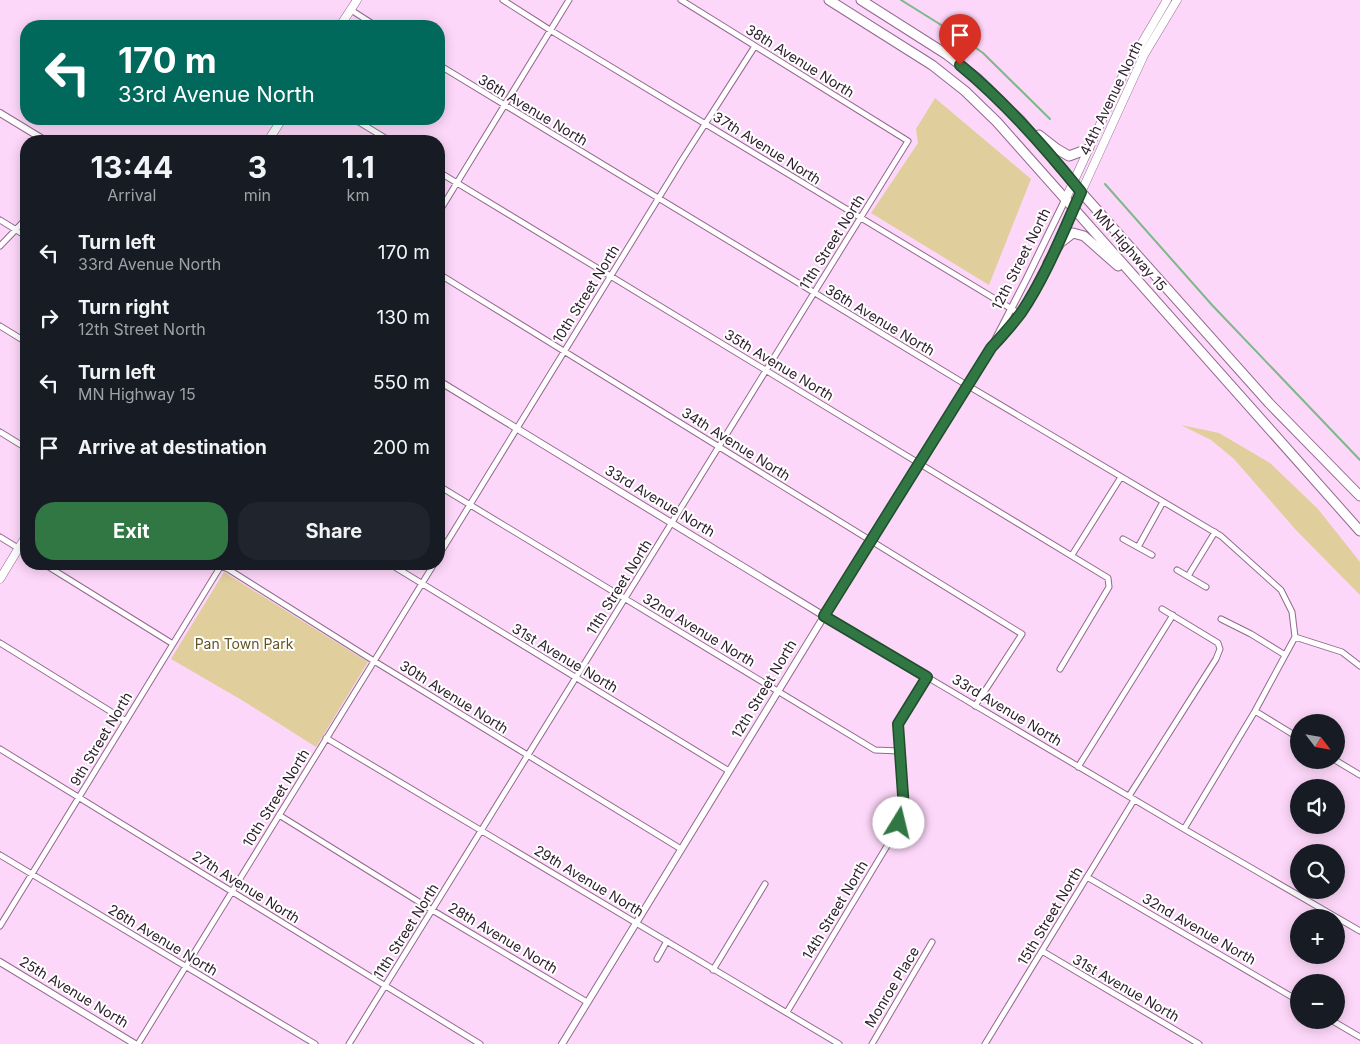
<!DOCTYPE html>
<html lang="en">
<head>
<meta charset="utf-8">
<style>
	:root { --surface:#171b24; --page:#20242c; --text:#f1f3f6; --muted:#9ea1a6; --accent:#317743 }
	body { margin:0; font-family:Inter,sans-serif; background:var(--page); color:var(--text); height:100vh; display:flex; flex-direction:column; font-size:19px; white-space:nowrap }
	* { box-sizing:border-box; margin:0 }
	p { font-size:16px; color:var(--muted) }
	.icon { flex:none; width:28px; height:28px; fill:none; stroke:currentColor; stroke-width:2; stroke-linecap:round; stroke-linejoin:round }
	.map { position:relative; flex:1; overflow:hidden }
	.drawer { position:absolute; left:20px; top:135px; width:425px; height:435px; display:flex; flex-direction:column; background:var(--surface); border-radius:20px; box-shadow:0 2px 12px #0003 }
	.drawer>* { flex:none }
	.top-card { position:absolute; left:20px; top:20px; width:425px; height:105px; border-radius:20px; box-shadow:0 2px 12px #0003; background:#00695c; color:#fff; overflow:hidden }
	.needle { width:32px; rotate:121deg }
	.fabs { position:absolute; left:1290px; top:714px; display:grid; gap:10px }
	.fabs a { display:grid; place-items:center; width:55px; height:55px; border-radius:50%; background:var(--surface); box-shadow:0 2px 12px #0003; font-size:25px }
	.pin { position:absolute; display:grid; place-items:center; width:42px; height:42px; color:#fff; margin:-51px -21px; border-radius:50% 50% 50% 0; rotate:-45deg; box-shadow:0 0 5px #0007 }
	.pin .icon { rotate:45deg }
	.me { position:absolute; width:55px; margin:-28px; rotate:9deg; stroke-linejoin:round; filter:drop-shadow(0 0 4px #0008) }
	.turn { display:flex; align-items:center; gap:18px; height:105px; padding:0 15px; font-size:22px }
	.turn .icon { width:65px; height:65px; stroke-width:2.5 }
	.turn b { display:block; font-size:35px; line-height:42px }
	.eta { display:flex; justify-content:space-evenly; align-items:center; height:85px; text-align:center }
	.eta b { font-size:30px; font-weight:700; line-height:35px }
	.button { display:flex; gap:10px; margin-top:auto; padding:10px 15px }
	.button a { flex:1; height:58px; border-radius:20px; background:var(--accent); color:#fff; font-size:20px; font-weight:700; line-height:58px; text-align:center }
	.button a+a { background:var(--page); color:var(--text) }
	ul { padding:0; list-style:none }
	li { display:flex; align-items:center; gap:15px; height:65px; padding:0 15px }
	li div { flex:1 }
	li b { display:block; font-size:19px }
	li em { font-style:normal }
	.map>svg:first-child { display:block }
	.green { fill:#e1ce9d }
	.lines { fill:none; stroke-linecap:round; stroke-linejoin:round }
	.stream { stroke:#7eb889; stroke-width:2 }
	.minor-casing { stroke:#92698f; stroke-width:7 }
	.tertiary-casing { stroke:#92698f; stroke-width:8 }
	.secondary-casing { stroke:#92698f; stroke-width:9 }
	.trunk-casing { stroke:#92698f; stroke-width:11 }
	.minor { stroke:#fff; stroke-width:5 }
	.tertiary { stroke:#fff; stroke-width:6 }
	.secondary { stroke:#fff; stroke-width:8 }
	.trunk { stroke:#fff; stroke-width:9 }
	.route-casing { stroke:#204d2c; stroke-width:12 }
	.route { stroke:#317743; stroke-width:9 }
	.labels { text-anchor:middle; stroke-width:4; stroke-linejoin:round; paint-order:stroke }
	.street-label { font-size:14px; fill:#2d1c2c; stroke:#fff }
	.park-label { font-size:14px; fill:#655320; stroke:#fff }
</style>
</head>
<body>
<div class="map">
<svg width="1360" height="1044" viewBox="0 0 1360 1044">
	<rect width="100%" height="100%" fill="#fdd7f9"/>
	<path class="green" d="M935,98l96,81 -42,106 -118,-72 47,-70 -2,-14z
		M1181,425l38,8 51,30 48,46 42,53v33l-65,-66 -61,-70 -23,-19z
		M224,572l144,90 -52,85 -71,-45 -74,-43z"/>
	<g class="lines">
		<path class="stream" d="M901,0l61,38 21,15 67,66
			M1105,184l107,121 148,155"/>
		<defs>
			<path id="minor" d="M503,0l47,30 470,284
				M351,10l25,16
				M439,65l521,316 261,155 60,54 11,22 3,25 -40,74 -71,118
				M354,119l36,22
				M439,172l669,406 1,9 -49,82
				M439,212l130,-212
				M0,220l26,16
				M0,246l26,-27
				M439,274l583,360 -47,72
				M0,326l26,16
				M0,432l26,16
				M439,486l436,264 24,1
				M0,537l26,16
				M1123,539l29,16
				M1138,547l25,-45
				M439,555l243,-395 73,-114
				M1072,555l49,-78
				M44,564l129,80
				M216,564l12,5 146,92 307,188
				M390,564l339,207
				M1177,570l29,17
				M1188,576l27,-44
				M824,616l360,213 176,102
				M1221,619l30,15 34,21
				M1295,637l47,15 18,14
				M0,643l126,78
				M1255,711l44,27
				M326,738l513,306
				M0,749l480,295
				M1335,760l25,15
				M1078,767l95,-152
				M1129,796l87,-137 4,-10 -2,-6 -56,-34
				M279,815l153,95 155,92
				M0,855l315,189
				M1087,877l212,124
				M0,926l222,-362
				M1042,951l157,93
				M657,959l10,-18
				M713,970l52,-86
				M787,1012l109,-181 7,-22 -5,-85 29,-47
				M1331,1020l29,17
				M138,1044l296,-480
				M349,1044l559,-903 -227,-141
				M872,1044l60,-102
				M985,1044l149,-244"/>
			<path id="tertiary" d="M0,113l46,28
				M1057,244l17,-36
				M995,343l25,-29 29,-54
				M439,381l385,235
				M0,962l135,82
				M562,1044l356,-581 73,-115 35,-68 40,-82"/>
			<path id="secondary" d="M340,26l17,-26
				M268,141l14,-22
				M1066,198l57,-123 44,-75
				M1074,208l70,-153 33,-55
				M0,579l26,-43"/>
			<path id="trunk" d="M829,0l103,65 33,26 32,31 363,409
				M861,0l85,54 31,24 44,43 60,71 188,211 91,93
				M1039,135l18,14 12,7 19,-7
				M1048,263l12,-20 13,-10 11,3 34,30"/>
		</defs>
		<use href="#minor" class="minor-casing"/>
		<use href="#tertiary" class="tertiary-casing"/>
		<use href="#secondary" class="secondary-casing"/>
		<use href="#trunk" class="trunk-casing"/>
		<use href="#minor" class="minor"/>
		<use href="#tertiary" class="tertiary"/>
		<use href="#secondary" class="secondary"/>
		<use href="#trunk" class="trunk"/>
	</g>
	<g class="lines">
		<defs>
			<path id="route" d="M899,823l5,-14 -6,-85 29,-47 -103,-61 167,-268c10,-11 21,-23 30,-35 25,-37 42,-81 60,-121 -37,-46 -76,-90 -121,-127"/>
		</defs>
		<use href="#route" class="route-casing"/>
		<use href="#route" class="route"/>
	</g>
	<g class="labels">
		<g class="street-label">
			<text transform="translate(800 61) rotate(32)" y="5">38th Avenue North</text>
			<text transform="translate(1111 98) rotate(-64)" y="5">44th Avenue North</text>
			<text transform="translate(533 110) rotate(31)" y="5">36th Avenue North</text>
			<text transform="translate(767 148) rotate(32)" y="5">37th Avenue North</text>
			<text transform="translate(832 242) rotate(-58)" y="5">11th Street North</text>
			<text transform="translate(1130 250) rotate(49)" y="5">MN Highway 15</text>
			<text transform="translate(1021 259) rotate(-63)" y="5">12th Street North</text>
			<text transform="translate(586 294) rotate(-58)" y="5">10th Street North</text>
			<text transform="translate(880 320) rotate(31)" y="5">36th Avenue North</text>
			<text transform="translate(779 365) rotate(31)" y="5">35th Avenue North</text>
			<text transform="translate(736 444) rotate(32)" y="5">34th Avenue North</text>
			<text transform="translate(660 501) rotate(31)" y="5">33rd Avenue North</text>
			<text transform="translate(619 587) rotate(-58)" y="5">11th Street North</text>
			<text transform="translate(699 630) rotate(31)" y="5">32nd Avenue North</text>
			<text transform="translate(565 658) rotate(31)" y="5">31st Avenue North</text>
			<text transform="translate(764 689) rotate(-59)" y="5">12th Street North</text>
			<text transform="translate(454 697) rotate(32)" y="5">30th Avenue North</text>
			<text transform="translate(1007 710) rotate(31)" y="5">33rd Avenue North</text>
			<text transform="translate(101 739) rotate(-59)" y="5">9th Street North</text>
			<text transform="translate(276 798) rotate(-58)" y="5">10th Street North</text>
			<text transform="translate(589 881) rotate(31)" y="5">29th Avenue North</text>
			<text transform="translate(246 887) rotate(32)" y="5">27th Avenue North</text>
			<text transform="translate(835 910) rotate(-59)" y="5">14th Street North</text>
			<text transform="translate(1050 916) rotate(-59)" y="5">15th Street North</text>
			<text transform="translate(1199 929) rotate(30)" y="5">32nd Avenue North</text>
			<text transform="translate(406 931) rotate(-58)" y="5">11th Street North</text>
			<text transform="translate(503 938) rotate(31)" y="5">28th Avenue North</text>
			<text transform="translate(163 940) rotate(31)" y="5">26th Avenue North</text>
			<text transform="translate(892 987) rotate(-59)" y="5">Monroe Place</text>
			<text transform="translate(1126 988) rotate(30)" y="5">31st Avenue North</text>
			<text transform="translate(74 992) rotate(31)" y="5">25th Avenue North</text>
		</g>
		<g class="park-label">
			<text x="244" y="649">Pan Town Park</text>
		</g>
	</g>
</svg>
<div class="fabs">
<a><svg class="needle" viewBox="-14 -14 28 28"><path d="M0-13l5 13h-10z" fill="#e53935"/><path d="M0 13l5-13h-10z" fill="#9ea1a6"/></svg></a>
<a><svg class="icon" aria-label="sound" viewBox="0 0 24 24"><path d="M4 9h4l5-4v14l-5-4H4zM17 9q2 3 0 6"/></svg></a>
<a><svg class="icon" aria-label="search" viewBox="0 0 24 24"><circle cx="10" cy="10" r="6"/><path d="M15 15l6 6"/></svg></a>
<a>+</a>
<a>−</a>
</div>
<div class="pin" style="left:960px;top:65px;background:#d93025"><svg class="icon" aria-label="arrive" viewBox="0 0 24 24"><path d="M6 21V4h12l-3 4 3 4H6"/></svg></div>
<svg class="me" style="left:899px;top:823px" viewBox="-20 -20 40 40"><circle r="19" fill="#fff"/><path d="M0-13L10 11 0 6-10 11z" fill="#317743"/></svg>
<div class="top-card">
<div class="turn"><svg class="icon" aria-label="left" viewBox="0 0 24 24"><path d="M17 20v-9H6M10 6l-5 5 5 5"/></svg><div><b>170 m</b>33rd Avenue North</div></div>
</div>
<section class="drawer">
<div class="eta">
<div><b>13:44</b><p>Arrival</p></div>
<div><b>3</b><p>min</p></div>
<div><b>1.1</b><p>km</p></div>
</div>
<ul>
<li><svg class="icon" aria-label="left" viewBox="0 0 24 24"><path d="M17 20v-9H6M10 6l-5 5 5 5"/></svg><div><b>Turn left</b><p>33rd Avenue North</p></div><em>170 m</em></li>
<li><svg class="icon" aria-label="right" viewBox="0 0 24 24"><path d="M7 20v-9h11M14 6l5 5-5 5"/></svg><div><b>Turn right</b><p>12th Street North</p></div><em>130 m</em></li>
<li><svg class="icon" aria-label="left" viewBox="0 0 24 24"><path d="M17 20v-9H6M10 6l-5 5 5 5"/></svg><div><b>Turn left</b><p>MN Highway 15</p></div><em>550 m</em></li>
<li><svg class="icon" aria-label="arrive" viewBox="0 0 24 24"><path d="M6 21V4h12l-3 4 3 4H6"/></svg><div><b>Arrive at destination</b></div><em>200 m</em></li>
</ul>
<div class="button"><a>Exit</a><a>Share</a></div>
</section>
</div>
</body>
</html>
